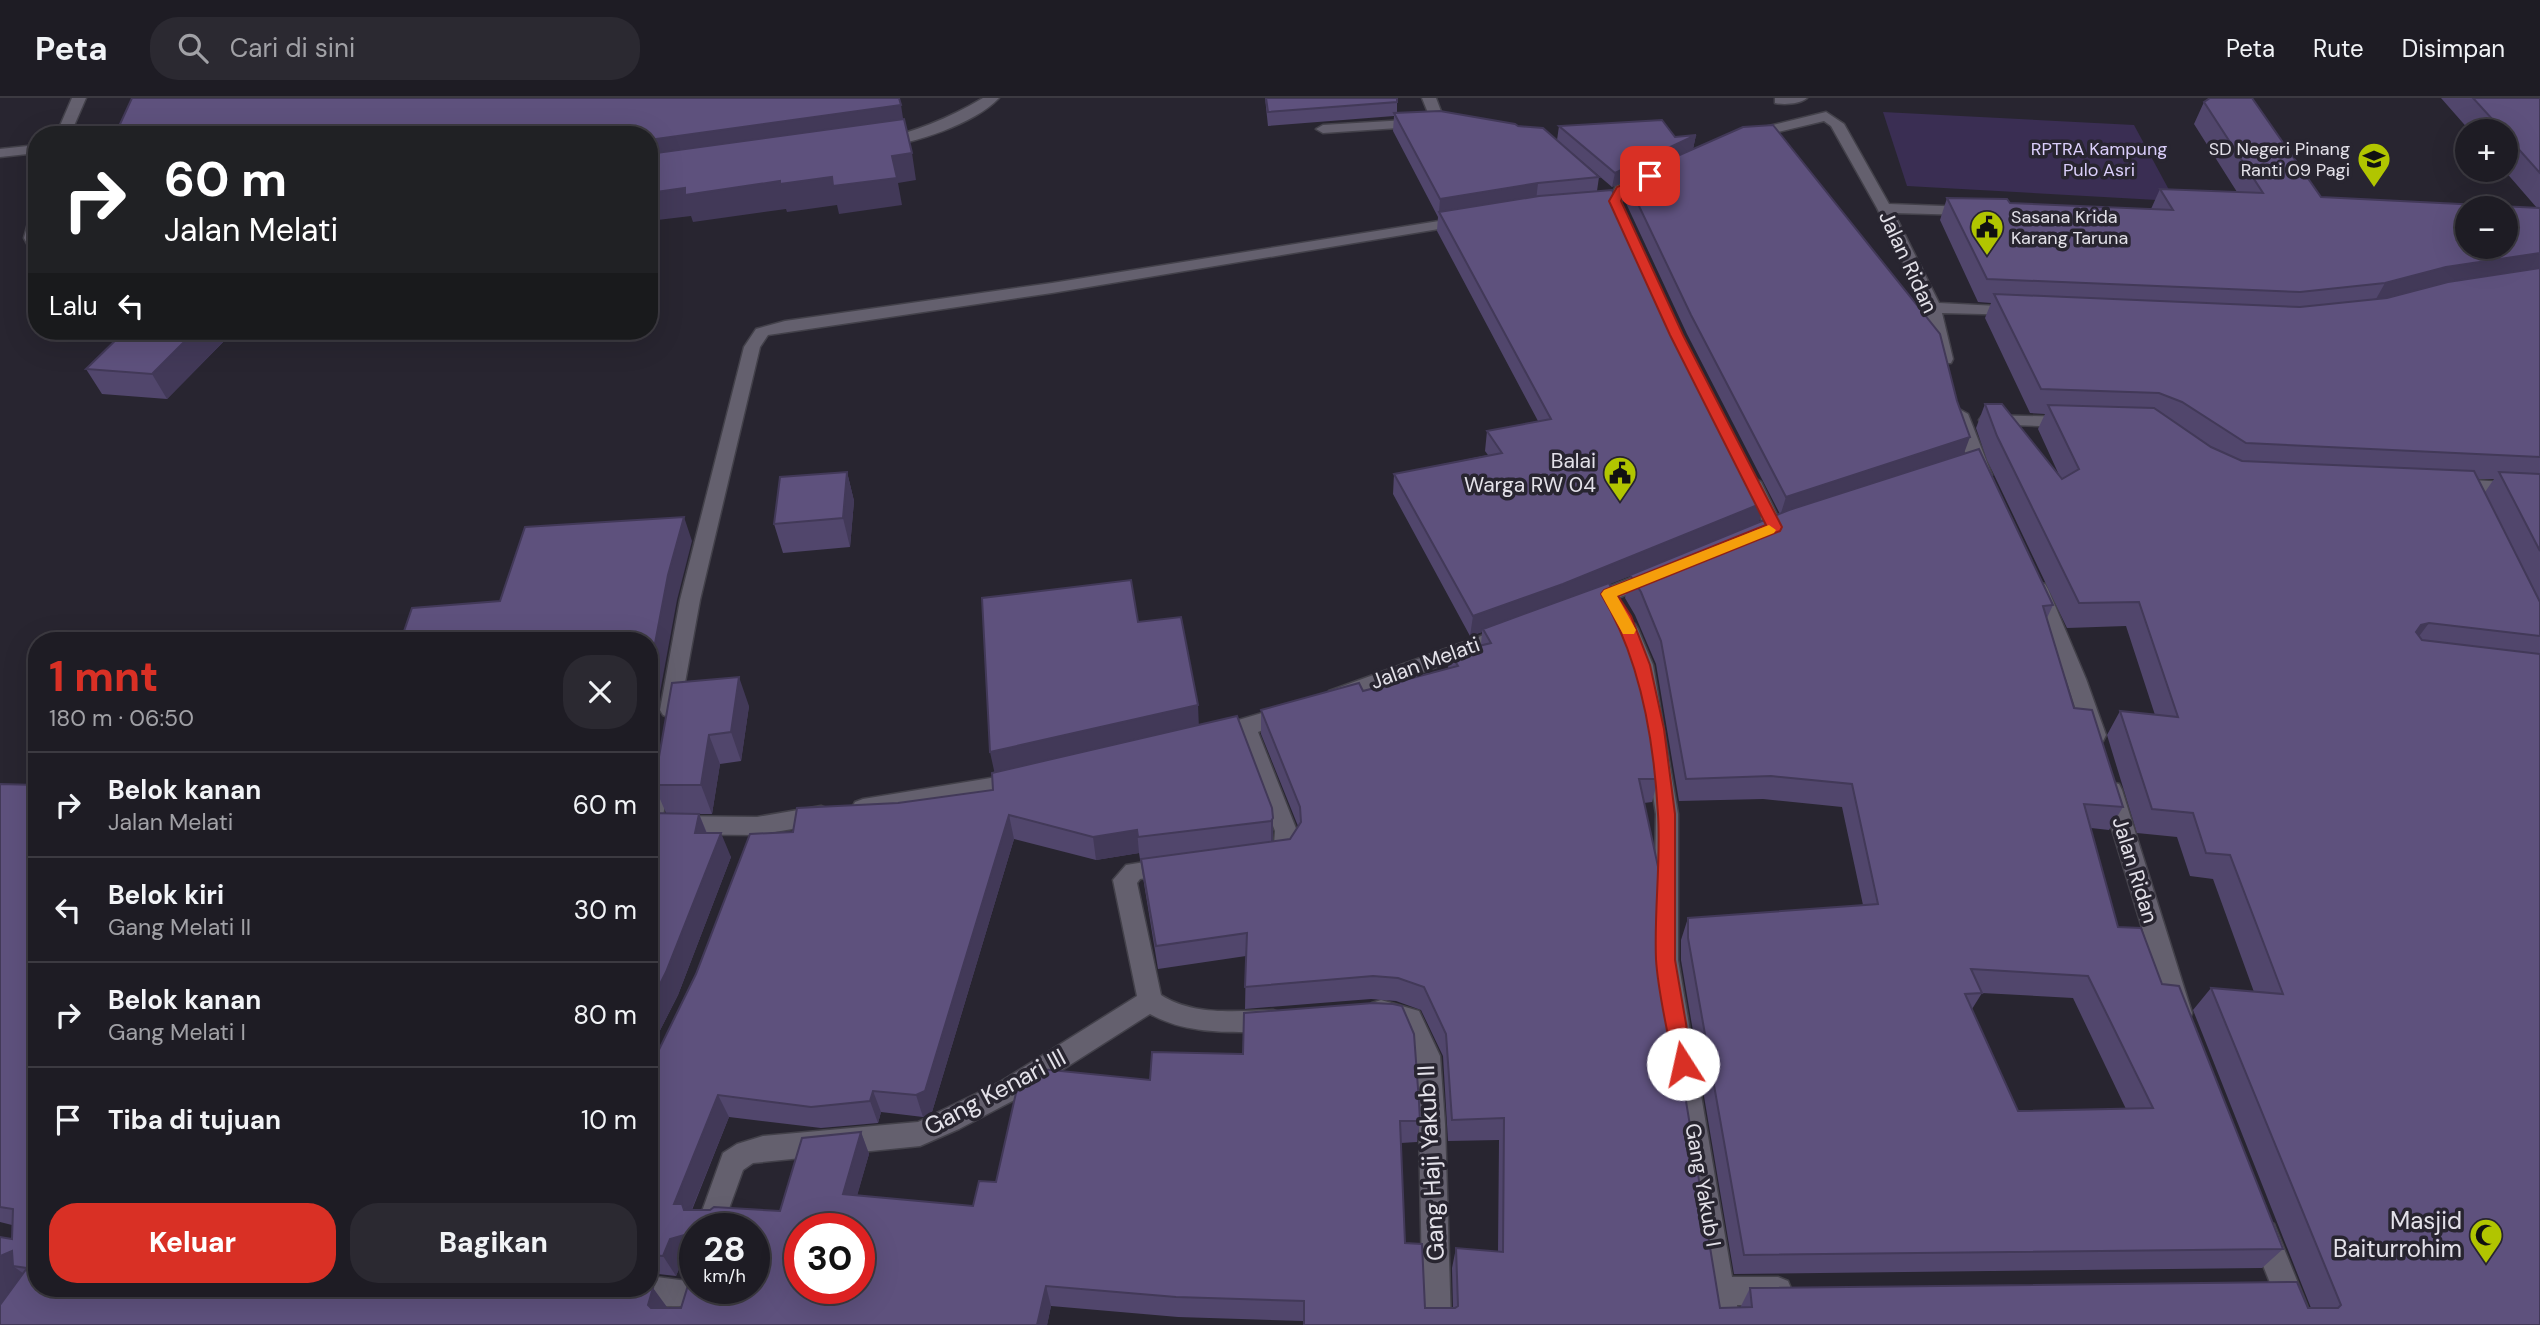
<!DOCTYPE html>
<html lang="id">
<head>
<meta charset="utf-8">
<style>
	:root { --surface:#1e1c24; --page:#2b2931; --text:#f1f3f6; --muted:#a1a1a6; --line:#3c3a41; --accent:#d93025 }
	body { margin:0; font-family:"DM Sans",sans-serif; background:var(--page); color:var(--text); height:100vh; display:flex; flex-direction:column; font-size:26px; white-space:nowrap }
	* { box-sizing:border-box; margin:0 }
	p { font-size:23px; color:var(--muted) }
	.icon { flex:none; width:38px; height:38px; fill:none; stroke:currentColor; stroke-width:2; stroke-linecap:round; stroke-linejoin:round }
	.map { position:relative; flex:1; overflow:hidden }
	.sheet { position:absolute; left:28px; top:534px; width:630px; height:665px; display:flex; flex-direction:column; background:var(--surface); border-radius:28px; box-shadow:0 7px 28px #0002,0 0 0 2px var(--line) }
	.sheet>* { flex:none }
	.top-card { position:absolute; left:28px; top:28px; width:630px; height:214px; border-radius:28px; box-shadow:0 7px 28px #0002,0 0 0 2px var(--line); background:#202124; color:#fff; overflow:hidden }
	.controls { position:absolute; left:2455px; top:21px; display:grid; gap:14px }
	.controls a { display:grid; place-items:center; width:63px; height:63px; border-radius:50%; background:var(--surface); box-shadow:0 7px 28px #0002,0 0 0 2px var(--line); font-size:35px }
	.speed { position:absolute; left:679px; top:1115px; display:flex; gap:14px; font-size:35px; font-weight:700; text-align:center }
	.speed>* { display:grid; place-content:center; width:91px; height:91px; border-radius:50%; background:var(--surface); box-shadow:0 7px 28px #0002,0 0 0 2px var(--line); line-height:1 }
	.speed small { font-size:18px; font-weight:400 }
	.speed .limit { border:10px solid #d22; background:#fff; color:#111 }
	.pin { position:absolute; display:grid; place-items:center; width:60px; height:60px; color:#fff; margin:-30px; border-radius:14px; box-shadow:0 4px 10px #0006 }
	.me { position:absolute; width:77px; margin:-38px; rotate:350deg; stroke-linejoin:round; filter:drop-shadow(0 0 5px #0008) }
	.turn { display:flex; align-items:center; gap:24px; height:147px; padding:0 21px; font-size:32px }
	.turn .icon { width:91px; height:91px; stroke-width:2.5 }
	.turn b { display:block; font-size:49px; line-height:60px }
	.then { display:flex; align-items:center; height:66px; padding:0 21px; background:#0003; gap:14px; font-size:26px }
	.round { display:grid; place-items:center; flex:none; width:74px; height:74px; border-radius:28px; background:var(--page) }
	.overview { display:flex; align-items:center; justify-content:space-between; height:119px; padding:0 21px }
	h1 { font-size:42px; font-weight:800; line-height:52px; color:var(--accent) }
	.primary-button { display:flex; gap:14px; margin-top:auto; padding:14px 21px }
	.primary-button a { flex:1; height:80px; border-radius:28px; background:var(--accent); color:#fff; font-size:28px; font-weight:800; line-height:80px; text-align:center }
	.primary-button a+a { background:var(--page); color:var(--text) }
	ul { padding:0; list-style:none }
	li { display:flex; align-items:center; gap:21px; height:105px; padding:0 21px; border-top:2px solid var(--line) }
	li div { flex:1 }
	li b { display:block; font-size:26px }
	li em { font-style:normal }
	header { display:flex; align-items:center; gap:42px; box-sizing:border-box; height:98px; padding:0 35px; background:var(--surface); border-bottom:2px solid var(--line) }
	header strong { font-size:33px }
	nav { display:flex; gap:38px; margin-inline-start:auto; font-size:24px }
	.search { width:490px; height:63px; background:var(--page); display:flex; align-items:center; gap:18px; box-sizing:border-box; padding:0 24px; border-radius:28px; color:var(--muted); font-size:26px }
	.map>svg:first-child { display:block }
	.green { fill:#3a2e53 }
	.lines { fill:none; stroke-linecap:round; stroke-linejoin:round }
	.service-casing { stroke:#43414a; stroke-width:3 }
	.minor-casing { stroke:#43414a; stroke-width:3 }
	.service { fill:#64606e; fill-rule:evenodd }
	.minor { fill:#64606e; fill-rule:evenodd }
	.wall { fill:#51466c; fill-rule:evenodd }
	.shaded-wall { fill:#423958 }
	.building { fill:#5e517d; stroke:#423958; stroke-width:2; fill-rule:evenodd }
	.route { fill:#d93025; stroke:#8d1f18; stroke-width:2 }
	.slow { fill:#f59e0b }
	.labels { text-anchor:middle; stroke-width:7; stroke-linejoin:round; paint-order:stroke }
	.far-park-label { font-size:18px; fill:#dacefa; stroke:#282530 }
	.far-poi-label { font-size:18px; fill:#e3e1e9; stroke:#282530; text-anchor:end }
	.street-label { font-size:21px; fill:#e3e1e9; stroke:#282530 }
	.poi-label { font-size:21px; fill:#e3e1e9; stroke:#282530; text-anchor:end }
	.near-street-label { font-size:24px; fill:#e3e1e9; stroke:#282530 }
	.near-poi-label { font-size:24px; fill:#e3e1e9; stroke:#282530; text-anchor:end }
</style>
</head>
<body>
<header>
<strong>Peta</strong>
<div class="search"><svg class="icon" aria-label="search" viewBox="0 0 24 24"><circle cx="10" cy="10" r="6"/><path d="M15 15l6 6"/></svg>Cari di sini</div>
<nav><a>Peta</a><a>Rute</a><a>Disimpan</a></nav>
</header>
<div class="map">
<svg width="2540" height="1227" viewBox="0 0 2540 1227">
	<rect width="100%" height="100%" fill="#282530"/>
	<path class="green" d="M1883,14l251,13 41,76 -268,-15z"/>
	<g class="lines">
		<defs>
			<path id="service" d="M72,0h14l-16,37h-14z
				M983,0h16c-26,27 -83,44 -119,50l-7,-4 2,-3c39,-9 73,-22 108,-43z
				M37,47v8l-37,4v-8z
				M37,114v43l-5,-2 -8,-15 6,-22z"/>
			<path id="minor" d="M1422,0h14l9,24 -2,3h-10z
				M1775,0h32c-7,6 -23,7 -32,5z
				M1826,14l18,12 45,80 80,3 7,4 -7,4 -75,-2 45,90 78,4 6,2 2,3 -2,3 -81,-2 11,46 -2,4h-12l-14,-55 -48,-100 -46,-82 -7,-5 -75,18 -7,-4 2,-3z
				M1423,21l5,1v6l-105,7 -7,-4 7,-4z
				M1655,72l5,1 2,3 -2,3 -33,15 -7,12h-10l-2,-3 8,-15z
				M1464,119l5,1 2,3 -2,3 -417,69 -284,42 -8,12 -60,253 -20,110 -3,5 -7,3 -7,-3 -3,-5 20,-110 64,-253 12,-18 29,-8 267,-38z
				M1959,311l9,5 24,61 -3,4 -6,2 -9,-6 -24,-61z
				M1988,317l80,2 9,5 -9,5 -86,-3 -3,-4 3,-4z
				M1752,378l9,6 22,45 -2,4h-14l-2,-4 -22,-45z
				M2455,381l85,5v12l-91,-7 -3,-4 3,-4z
				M1653,471l7,2 3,5 -3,5 -72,29 -7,-2 -3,-5 3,-5z
				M2038,484l7,2 3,5 38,90 20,56 -3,6 -8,2 -8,-2 -3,-6 -18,-56 -38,-90 3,-5z
				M1628,524l7,2 3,5 15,36 25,149v146l54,317h46l10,4 4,10 -4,10 -10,4h-41l3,20h-28l-58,-365 2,-146 -23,-149 -15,-36 3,-5z
				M1506,529l7,2 3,5 -3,5 -170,62 -7,3 -7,-3 -3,-5 3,-5z
				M1289,607l7,3 4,5 -4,5 -38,14 39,99c0,13 -1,20 -10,30l-8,3 -16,-3 -3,-6 3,-6 11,-4 1,-14 -36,-94 -23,6 -8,-2 -3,-6 3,-6z
				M661,656l8,2 3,6 -9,54 94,1 64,-11 8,3 3,6 -3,6 -8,3 -64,11 -108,-1v-67l4,-11z
				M1021,675l8,2 3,6 -3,6 -8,2 -158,28 -8,-3 -3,-6 3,-6 8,-3z
				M2111,684l8,2 3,6 70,223 -3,8 -9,3 -9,-3 -3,-8 -68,-223 3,-6z
				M1170,760l8,3 3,6 -3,6 -38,6 -3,4 24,112c32,21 76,16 112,15l9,3 3,8 -3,8 -9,3c-41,0 -86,3 -123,-18l-132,84 -59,31 -39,17 -167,17 -10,7 -21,58h-26l27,-75 14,-9 26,-8 155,-14 82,-40 137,-86 -24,-116 13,-15z
				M1381,902l38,11 21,45 5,68 6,201h-28l-4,-201 -5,-68 -13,-29 -29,-8 -3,-8 3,-8z
				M2264,1122l10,4 41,101h-28l-37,-92 4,-9z
				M649,1178l46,6v6h4l2,5 -4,10c-18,7 -66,2 -84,-5l-4,-10h40z"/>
		</defs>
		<use href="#service" class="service-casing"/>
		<use href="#minor" class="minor-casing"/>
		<use href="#service" class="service"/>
		<use href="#minor" class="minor"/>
	</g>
	<path class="wall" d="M1265,0h132v15l121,13 81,51 -2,14 162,331 21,-8 -93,-180 -62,-133 3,-18 3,-5 -19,9 -55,-47 2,-14 116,11 21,-2 -3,14 270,305 90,151 -6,13 27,90 49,99 -14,23 -18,-2 27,99 44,57 121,265 -21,19 -528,6 -53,-314v-20l7,-22 175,-13 -21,-98 -79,-8 -84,2 -23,-137 -21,-49 -10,-17 5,-22 -21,8 49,195 -6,23 -8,1 15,134 61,371h20l10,-20 561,20 -118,-298 18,-22 43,4 -41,-113 -23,-3 -13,-39 -40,-4 -30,-98 13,-24 35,4 -29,-89 -59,2 -80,-168 -11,-32 9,-24 75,73 -22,-48 7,-15 -15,-1 -45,-95 6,-15 -13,-1 -38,-82 7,-22 63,5 141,6 9,-20 77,3 -43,-68 10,-22 117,95 216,11 -33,-38h2v-39h-36l-29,-33h99v1227l-1237,-4 -125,-4 -127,-11 -4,19h-1047l12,-86v-14l-12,-3v-438l37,504 498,8 118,-8 13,20h15l10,-33 -6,-9v-8l-2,1 -7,17 -27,-3v-203l144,-238 105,-29 95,-13 1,-18 144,-150 61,103 73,83 1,33 17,-2 8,-13 -37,-92v-24l102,-19 85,-23 2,-15 31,-8 1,-13 -12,4 -77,-142 1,-20 94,-19 -3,-4 2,-20 51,-10 -101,-190 1,-14 -45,-86 1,-15 -126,10zM2478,381h16l-9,13zM1014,741l82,21 43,-7 19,116 88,-13 -1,53 126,-10 25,2 25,9 22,46 5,85 51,-1 -1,112 -42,-4 -4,20 1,40h-28l-20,-65 -4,-100 16,-1 3,-21 -400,-46 -24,107 -23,24 -116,-11 12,-41 -8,-22 -81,79 -88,-1 37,-93 92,11 57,-5 3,-11 42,5 9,-5zM1982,895l91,5 53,111 -108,2 -46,-102z
		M234,233l-67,68 -65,-5 -16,-25z
		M847,374l7,29 -4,46 -67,6 -9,-29z
		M672,585l77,23 -8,55 -21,3 -8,50h-13l8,19 24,24 -53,138 -29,57v-239h17l-12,-28z"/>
	<path class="shaded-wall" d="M901,7l4,26 -256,37v-28z
		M1696,37l-3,14 -81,38 3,-14z
		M912,55l4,27 -18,3 4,22 -63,9 -2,-9 -50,7 -1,-3 -93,13 -2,-6 -42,5v-28z
		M1538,85l-2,18 -97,11 1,-13z
		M2540,155v20l-168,33 13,-23 61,-16z
		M195,233h39l-67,68 -15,-25z
		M1970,339l-7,19 -183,60 6,-19z
		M847,374l7,29 -4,46 -7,-29z
		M1765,404l-6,21 -200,82 -76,24 -1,3 -12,4 3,-20z
		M684,419l8,24 -15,59 -28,152v-77l19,-100z
		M2429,525l-18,24 -8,2 18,-24z
		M739,579l10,29 -8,55 -10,-29z
		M1198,607l1,24 -204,46 -5,-23z
		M709,637l11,29 -8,50 -11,-29z
		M699,716l9,23 -13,-4z
		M1009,717l5,24 -82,273 -9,5 -7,-22z
		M1273,720v23l-2,4v-24z
		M1137,732l2,23 -43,7 -3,-23z
		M721,735l10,24 -53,138 -29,57v-46z
		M873,993l8,21 -3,11 -8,-22z
		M718,997l11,22 -40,99 -15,-12z
		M861,1034l8,22 -17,60 -9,-20z
		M684,1137l11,20 -12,4 -7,17 -13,-20 7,-17z
		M12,1153l15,17 -14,-2 14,10 -27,36v-56z
		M1046,1188l5,20 -4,19h-10z
		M653,1190l14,19 -6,17 -13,-19z"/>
	<path class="building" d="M132,0h767l2,7 -252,35v-5h-534z
		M1266,0h131v4l-129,10z
		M2210,0h42l69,99 219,11v45l-94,14 -61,16 -85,9 -313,-13 -40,-81 60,1 3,4 163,7 -13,-21 103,4 -59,-91zM2468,110h38v39h-38z
		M2473,0h67v75l-34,-38v-4h-3z
		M1440,13l75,13 3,2 25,2 56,49 -61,6 -98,16 -46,-86z
		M904,21l8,34 -20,3 5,22 -64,8 -1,-9 -52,7v-3l-95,14v-7l-36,5v-39z
		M1662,22l13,17 21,-2 -81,38 -56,-47z
		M1773,27l167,209 17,67 13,36 -184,60 -95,-182 -63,-132 4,-7 111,-49z
		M1612,92l59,126 94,186 -202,82 -90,32 -79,-142 108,-21 -15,-22 64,-12 -112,-207 100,-16z
		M2540,170v189l-294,-14 -64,-41 -23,-9 -118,-4 -47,-95 306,13 87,-9 61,-16z
		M125,233h70l-43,43 -66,-5z
		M1985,306h17l60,75 17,-10 -31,-64 106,3 57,39 31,14 232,10 66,131v34l-111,-13 -8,2 -5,7 6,8 118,14v671h-1236v-24l-128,-4 -130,-11 -9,39h-1037v-20l27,-37 -14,-2 -1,-15 -12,5v-19l12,2 1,-30 -13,-2v-423l37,1v503h432l66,8 4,-8h114l-5,17 3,3h30l12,-39 -2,-3h-6l-1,-31 -14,4 -7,17 -14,-1v-185l47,-96 54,-140 43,-2 4,-24 101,-5 95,-13 -1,-17 245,-57 35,92 1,10 -2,3 -133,16 -1,-7 -44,7 -84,-22 -84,276 -9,4 -43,-4 -3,10 -59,6 -93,-12 -44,109h8l2,6h26l4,-3 66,4 22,-73 59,-6 -18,62 130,12 6,-25 17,1 24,-107 11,-7 119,12 2,-28 91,2 1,-41 129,-10 20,1 9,2 12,28 5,68 1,19h-20l5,122 17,1 3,64h30l3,-2 -2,-58 47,4 1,-134 -52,2 -6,-86 -22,-47 -26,-9 -25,-2 -128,11 2,-54 -91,13 -15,-87 149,-20 11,-17 -1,-15 -39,-97 98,-27 4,8 95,-25 -8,-13 41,-10 -8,-14 126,-46 27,59 12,63 10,74h-19l20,92v66l61,371 32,-1 -2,-19 547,-6 11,26h30l3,-3 -130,-317 72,6 -53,-139 -24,-2 -13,-40 -41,-4 -32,-98 58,6 -39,-115 -60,1 -82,-167zM695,1130h59v60h-59zM800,1130h59v60h-59z
		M1979,351l74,156 -10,1 31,102 18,2 31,97 -39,-3 34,123 23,1 21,56 17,2 104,263 -539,6 -56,-317v-20l190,-14 -26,-120 -81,-8 -85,3 -25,-138 -20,-49 -11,-17 159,-65zM1971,871l117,7 65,132 -135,3 -53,-117 17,-1z
		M847,374l-4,46 -69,6 6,-47z
		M2499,374l41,2v77z
		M684,419l-16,58 -19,100v-35h-248l11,-32 88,-7 25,-74z
		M1131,482l7,42 43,-5 17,88 -208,47 -8,-154z
		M739,579l-8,55 -22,3 -8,50h-47l18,-102z
		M649,715l50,1 -4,19h26l-55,139 -17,34z"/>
	<path class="route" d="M1646,76l9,2 -30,15 -4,10 62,134 99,192 -2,4 -162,65 13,20 19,49 14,64 11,85v146l18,104 -3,6 -7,3 -7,-3 -3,-6c-5,-34 -15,-70 -17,-105 -2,-48 5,-97 2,-145 -4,-73 -18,-157 -57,-220l3,-4 162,-65 -96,-190 -61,-134 8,-14z"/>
	<path class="slow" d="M1769,427l7,5 -2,3 -157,63 19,34 -2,4h-11l-22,-40 3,-4z"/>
	<defs>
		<symbol id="school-pin" viewBox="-11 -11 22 30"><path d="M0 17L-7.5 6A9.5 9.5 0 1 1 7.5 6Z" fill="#b1c500" stroke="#282530"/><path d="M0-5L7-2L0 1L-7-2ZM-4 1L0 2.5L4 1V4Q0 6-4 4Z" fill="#111"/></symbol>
		<symbol id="civic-pin" viewBox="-11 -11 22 30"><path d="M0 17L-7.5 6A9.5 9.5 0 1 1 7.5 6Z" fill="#b1c500" stroke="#282530"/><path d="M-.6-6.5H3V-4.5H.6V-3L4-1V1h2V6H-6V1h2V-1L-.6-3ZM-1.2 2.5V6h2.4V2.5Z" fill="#111"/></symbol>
		<symbol id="mosque-pin" viewBox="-11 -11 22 30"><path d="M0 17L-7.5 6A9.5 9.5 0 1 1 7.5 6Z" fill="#b1c500" stroke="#282530"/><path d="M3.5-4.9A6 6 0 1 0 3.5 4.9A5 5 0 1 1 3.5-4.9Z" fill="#111"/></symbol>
	</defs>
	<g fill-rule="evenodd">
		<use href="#school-pin" x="2355" y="42" width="38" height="52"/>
		<use href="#civic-pin" x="1968" y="110" width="38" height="52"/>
		<use href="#civic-pin" x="1601" y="356" width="38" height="52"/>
		<use href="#mosque-pin" x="2467" y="1118" width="38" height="52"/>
	</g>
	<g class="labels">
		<g class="far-park-label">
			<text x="2099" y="57">RPTRA Kampung<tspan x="2099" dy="21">Pulo Asri</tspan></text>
		</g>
		<g class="far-poi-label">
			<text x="2350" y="57">SD Negeri Pinang<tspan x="2350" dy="21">Ranti 09 Pagi</tspan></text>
			<text x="2011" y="125" text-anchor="start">Sasana Krida<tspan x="2011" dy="21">Karang Taruna</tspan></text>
		</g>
		<g class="street-label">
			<text transform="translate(1908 164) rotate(65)" y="7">Jalan Ridan</text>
			<text transform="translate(1425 565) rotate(-20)" y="7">Jalan Melati</text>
			<text transform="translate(2135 772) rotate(73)" y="7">Jalan Ridan</text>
			<text transform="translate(1703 1087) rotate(80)" y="7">Gang Yakub I</text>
		</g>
		<g class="poi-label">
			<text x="1596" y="370">Balai<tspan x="1596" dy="24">Warga RW 04</tspan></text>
		</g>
		<g class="near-street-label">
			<text transform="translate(995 994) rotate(-28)" y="8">Gang Kenari III</text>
			<text transform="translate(1431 1065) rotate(-93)" y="8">Gang Haji Yakub II</text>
		</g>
		<g class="near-poi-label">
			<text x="2462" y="1131">Masjid<tspan x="2462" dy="28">Baiturrohim</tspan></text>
		</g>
	</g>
</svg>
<div class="controls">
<a>+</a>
<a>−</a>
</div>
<div class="speed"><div>28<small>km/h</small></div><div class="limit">30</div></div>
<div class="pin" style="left:1650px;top:78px;background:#d93025"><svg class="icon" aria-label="arrive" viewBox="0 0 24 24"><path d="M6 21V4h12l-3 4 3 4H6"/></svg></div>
<svg class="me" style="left:1683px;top:966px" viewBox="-20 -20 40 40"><circle r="19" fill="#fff"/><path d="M0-13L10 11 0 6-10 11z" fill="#d93025"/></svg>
<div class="top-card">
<div class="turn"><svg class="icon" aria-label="right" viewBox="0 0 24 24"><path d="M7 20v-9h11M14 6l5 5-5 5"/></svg><div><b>60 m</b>Jalan Melati</div></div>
<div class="then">Lalu<svg class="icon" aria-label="left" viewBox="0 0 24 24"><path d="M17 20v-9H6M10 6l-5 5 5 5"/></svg></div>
</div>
<section class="sheet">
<div class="overview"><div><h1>1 mnt</h1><p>180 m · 06:50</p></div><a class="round"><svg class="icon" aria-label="close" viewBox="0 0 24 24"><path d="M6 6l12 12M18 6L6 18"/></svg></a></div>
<ul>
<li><svg class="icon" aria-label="right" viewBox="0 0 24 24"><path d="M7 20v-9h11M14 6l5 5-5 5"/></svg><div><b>Belok kanan</b><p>Jalan Melati</p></div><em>60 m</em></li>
<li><svg class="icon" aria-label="left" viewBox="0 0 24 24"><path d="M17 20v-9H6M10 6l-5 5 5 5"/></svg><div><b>Belok kiri</b><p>Gang Melati II</p></div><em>30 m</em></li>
<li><svg class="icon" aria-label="right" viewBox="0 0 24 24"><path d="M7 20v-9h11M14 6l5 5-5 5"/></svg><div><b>Belok kanan</b><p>Gang Melati I</p></div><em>80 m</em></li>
<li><svg class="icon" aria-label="arrive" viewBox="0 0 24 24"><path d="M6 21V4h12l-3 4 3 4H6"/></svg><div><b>Tiba di tujuan</b></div><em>10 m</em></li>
</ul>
<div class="primary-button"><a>Keluar</a><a>Bagikan</a></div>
</section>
</div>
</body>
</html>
